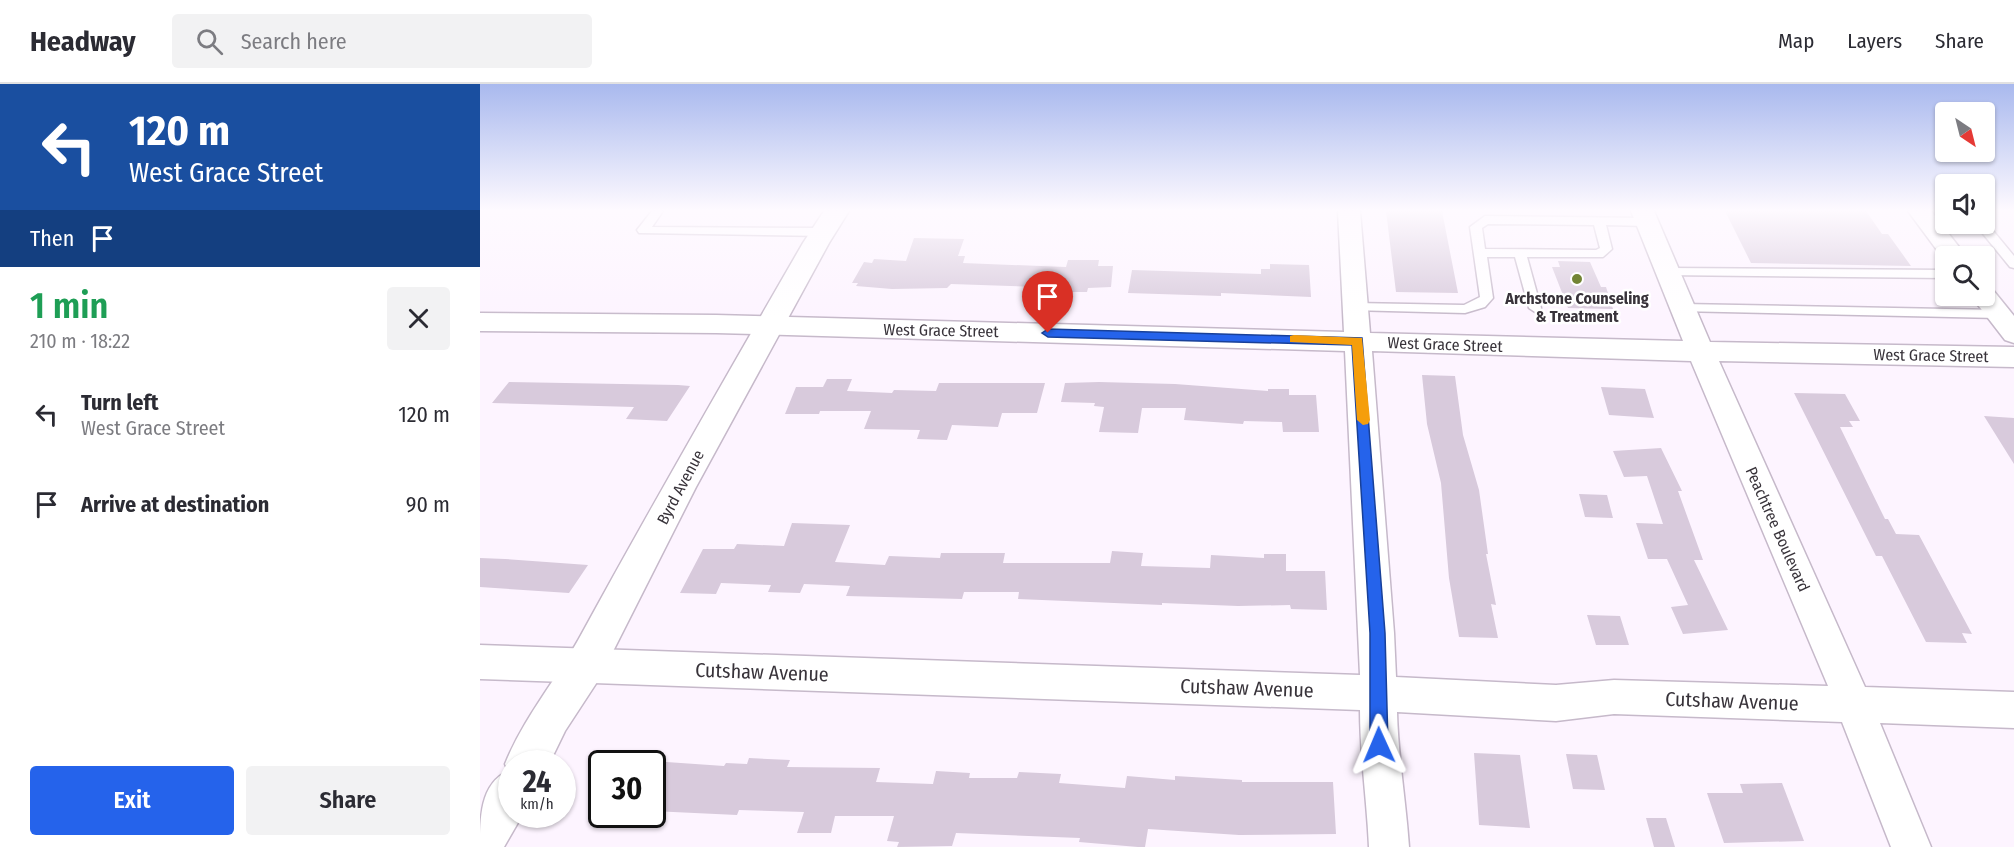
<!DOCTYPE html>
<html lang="en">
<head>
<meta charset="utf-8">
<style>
	:root { --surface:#fff; --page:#f2f2f3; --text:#2b2b33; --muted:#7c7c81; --line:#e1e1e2; --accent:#2563eb }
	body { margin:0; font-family:"Fira Sans Condensed",sans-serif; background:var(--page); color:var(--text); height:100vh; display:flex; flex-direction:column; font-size:22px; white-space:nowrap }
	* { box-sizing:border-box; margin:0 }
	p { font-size:20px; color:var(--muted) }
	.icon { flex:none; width:33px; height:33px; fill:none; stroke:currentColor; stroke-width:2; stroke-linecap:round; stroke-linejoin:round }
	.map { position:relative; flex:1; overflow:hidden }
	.sheet { display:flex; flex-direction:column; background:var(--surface); width:480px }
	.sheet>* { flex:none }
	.guide { background:#1a4fa0; color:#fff; overflow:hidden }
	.needle { width:39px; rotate:145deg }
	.controls { position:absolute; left:1455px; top:18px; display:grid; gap:12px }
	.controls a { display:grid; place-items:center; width:60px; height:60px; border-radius:6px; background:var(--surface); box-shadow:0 2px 4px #0004; font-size:30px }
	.speed { position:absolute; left:18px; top:666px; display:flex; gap:12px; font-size:30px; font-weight:700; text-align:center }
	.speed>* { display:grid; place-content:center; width:78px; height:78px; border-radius:50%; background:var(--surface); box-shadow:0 2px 4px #0004; line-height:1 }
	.speed small { font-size:15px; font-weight:400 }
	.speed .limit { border:3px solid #111; border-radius:9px; background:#fff; color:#111 }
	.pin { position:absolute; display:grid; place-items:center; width:51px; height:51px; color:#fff; margin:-62px -26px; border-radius:50% 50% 50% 0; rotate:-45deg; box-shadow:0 0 6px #0007 }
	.pin .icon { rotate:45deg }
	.me { position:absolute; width:66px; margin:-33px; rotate:359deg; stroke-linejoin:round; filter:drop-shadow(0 0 4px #0008) }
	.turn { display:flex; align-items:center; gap:21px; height:126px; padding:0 30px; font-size:27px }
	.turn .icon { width:78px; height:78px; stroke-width:2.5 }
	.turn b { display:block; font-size:42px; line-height:51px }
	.then { display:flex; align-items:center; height:57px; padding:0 30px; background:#0003; gap:12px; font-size:22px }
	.round { display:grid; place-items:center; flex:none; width:63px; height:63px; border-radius:6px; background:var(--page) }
	.head { display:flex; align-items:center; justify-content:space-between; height:102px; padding:0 30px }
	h1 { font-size:36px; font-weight:600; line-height:45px; color:#1e9e55 }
	.button { display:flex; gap:12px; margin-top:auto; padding:12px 30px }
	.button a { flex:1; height:69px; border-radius:6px; background:var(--accent); color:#fff; font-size:24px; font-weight:600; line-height:69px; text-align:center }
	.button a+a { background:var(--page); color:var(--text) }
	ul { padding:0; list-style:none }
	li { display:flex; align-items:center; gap:18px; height:90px; padding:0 30px }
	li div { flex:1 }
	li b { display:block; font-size:22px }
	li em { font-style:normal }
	header { display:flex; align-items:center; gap:36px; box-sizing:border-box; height:84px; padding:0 30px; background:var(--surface); border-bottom:2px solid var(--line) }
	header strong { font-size:28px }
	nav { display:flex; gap:33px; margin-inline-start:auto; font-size:21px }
	.search { width:420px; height:54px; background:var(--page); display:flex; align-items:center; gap:15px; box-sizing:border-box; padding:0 21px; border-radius:6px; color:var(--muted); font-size:22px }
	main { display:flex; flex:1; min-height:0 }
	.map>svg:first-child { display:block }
	.building { fill:#d8cadc }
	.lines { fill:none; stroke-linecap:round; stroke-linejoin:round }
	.service-casing { stroke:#c6b9ca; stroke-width:3 }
	.minor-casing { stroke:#c6b9ca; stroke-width:3 }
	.tertiary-casing { stroke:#c6b9ca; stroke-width:3 }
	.service { fill:#fff; fill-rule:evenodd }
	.minor { fill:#fff; fill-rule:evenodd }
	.tertiary { fill:#fff; fill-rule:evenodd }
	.route { fill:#2563eb; stroke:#184099; stroke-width:1.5 }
	.slow { fill:#f59e0b }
	.poi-dot { fill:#728434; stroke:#fff; stroke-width:2 }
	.labels { text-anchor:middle; stroke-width:5; stroke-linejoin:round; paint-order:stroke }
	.poi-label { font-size:16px; font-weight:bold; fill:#38333a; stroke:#fff }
	.street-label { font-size:16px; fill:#38333a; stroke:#fff }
	.near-street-label { font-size:20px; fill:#38333a; stroke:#fff }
</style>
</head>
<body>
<header>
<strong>Headway</strong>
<div class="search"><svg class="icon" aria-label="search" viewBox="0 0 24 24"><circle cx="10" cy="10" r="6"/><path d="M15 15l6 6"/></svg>Search here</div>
<nav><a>Map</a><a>Layers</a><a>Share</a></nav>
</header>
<main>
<section class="sheet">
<div class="guide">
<div class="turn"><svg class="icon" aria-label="left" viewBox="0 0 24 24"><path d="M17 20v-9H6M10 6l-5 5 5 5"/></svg><div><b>120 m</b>West Grace Street</div></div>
<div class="then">Then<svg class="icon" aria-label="arrive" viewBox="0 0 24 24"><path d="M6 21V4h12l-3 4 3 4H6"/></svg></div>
</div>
<div class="head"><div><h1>1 min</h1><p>210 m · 18:22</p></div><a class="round"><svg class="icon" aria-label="close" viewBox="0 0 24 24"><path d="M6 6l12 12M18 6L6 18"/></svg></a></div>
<ul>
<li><svg class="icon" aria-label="left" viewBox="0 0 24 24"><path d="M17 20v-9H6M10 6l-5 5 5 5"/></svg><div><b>Turn left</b><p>West Grace Street</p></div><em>120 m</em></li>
<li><svg class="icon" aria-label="arrive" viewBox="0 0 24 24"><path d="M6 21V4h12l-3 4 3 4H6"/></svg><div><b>Arrive at destination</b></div><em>90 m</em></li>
</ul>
<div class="button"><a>Exit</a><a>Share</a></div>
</section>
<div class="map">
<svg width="1534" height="763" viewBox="0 0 1534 763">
	<rect width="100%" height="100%" fill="#fdf4ff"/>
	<path class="building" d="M906,127h56l16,82 -62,-1z
		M1245,127h141l16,23h6l23,32 -160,-3z
		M434,154l50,1 -6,17h7l-2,7 103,4 2,-7h31l-1,6h15l-2,21 -23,1 -1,4h-21l1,-4 -116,-4 -4,4 -55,1 -36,-3 2,-3h-6l12,-21 8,1 2,-4 32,2z
		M1078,177l32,1 11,25h5l7,22 -45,-1 -16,-41h8z
		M790,180l39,1 2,32 -90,-4v3l-93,-3 4,-23 129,4v-5h9z
		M942,291l33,1 8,59 16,55 9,64h-2l10,51 -5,-1 7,34 -39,-1 -10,-59 -8,-95 -14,-59z
		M347,295h25l-5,12 45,2 2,-3 42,1 3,-8h106l-8,30h-35l-4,14 -46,-2 -5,15 -30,-1 3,-9 -56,-1 7,-18h-51l-1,3h-34l11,-27h27z
		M29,298l169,3 12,1 -23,35 -41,-2 8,-12 -142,-4z
		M619,298l76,2 93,7v-2h21v6h27l3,37h-36l-1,-10 -38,-1 -1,3 -59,-4 2,-12h-44l-4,25 -39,-1 5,-25 -10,-1 1,-3 -34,-1 4,-19z
		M1121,303l44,2 9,29 -45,-3z
		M1314,309l51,1 15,27h-11l4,6h-13l41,84 4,8h3l8,15 23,1 53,99 -10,-1 5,10 -41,-1 -44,-86h-6z
		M1504,332l30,2v46z
		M1181,364l21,43h-4l25,69h-9l34,70 -45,4 -12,-27 17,-2 -21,-46h-19l-12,-36 27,1 -16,-48 -23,1 -11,-26z
		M1099,410l28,1 6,23 -28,-1z
		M312,439l58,2 -15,37 50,3 4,-9 51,2 1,-5h64l-2,10h107l2,-12 31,2 -2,13 69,2 1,-13 53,3v-4h22v17h39l2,39 -36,-1 -1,-4 -52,1 -76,-3v2l-144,-6 1,-7h-55l-2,7 -116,-3 4,-10 -46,-2 -4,9 -32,-1 3,-7 -50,-2 -5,11 -36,-1 23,-44h31l3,-5 47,2z
		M0,474l25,1 83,6 -19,28 -89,-6z
		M1107,531l33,1 9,29h-33z
		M994,669l46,2 10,73 -51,-3z
		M1086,670l31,1 8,35 -32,-1z
		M269,674l41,2 -3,7 93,1 -4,14 57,2 3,-13 34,2 -1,5h48l2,-6 42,2 -2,9 66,5 2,-12 48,4v-4l67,4v2h91l3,52 -97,1 -91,-6 -3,18h-7l-59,-5 1,-4 -124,-5 -4,13 -55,1 2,-5 -12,-1 7,-25h-59l-4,17h-34l7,-21 -65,-2 -2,5 -85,-4v-50l72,5 2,-3 21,1z
		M1302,699l22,58 -80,2 -17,-50h36l-3,-9z
		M1166,734h20l9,29h-21z"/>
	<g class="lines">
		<defs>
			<path id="service" d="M172,127h11l-11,16 172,1 6,4 -6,4 -185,-3 -2,-3z
				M1005,132l161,2 6,4 -6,4 -40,-1 6,24 -9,8h-76l14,51 -1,3 -5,1 -6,-4 -14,-51h-28l6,41 -8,9 -20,6 -115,-3 -1,-3 1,-3 5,-1 109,2 16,-8 -10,-70zM1008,140l106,1 6,23 -4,2 -111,-1 -3,-21z
				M1505,137l29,35v12l-4,-1 -35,-43z
				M1188,184l278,2v8l-282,-3v-6z
				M1203,220l315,6 6,4 -6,4 -320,-7 -1,-3 1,-3z"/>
			<path id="minor" d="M858,127h22l10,122 313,8 -52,-130h23l56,131 304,5v20l-295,-6 146,326 149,5v36l-134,-5 51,124h-40l-49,-125 -228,-8 -58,7 -159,-9c1,45 9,90 12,135h-40c-2,-46 -9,-91 -9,-137l-880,-31v-34l880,30 -15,-324 -629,-18 -236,-2v-18l236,2 628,17zM892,267l319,10 137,325 -214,-6 -58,5 -160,-8 -2,-44z
				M1428,127h23l35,45h-20l-1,5z
				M1504,204l9,2 21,26v27l-9,-3 -34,-44h13z"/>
			<path id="tertiary" d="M344,127h25l-20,32 -133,244 -97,192 -34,52 -16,33h-37v50h11l-19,33h-24c0,-29 0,-63 28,-76l-3,-7c19,-47 52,-85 76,-129 72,-132 147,-262 222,-392z"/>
		</defs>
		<use href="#service" class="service-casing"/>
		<use href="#minor" class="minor-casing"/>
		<use href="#tertiary" class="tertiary-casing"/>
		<use href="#service" class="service"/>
		<use href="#minor" class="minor"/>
		<use href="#tertiary" class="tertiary"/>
	</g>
	<linearGradient id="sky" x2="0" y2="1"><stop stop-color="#a9b9ee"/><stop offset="0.54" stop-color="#fefaff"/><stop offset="1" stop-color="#fefaff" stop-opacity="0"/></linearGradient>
	<rect width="1534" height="234" fill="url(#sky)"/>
	<path class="route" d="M568,245l314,9 23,295 3,112 -3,6 -6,3 -6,-3 -3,-6v-112l-18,-288 -304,-8 -6,-4z"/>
	<path class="slow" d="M814,251l68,3 8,82 -2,4 -5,1 -6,-5 -5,-75 -62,-3v-6z"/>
	<circle class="poi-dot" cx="1097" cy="195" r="6"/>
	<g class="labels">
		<g class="poi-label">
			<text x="1097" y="220">Archstone Counseling<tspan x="1097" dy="18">&amp; Treatment</tspan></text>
		</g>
		<g class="street-label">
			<text transform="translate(461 246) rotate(1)" y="6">West Grace Street</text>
			<text transform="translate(965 260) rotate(2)" y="6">West Grace Street</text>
			<text transform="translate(1451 271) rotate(1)" y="6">West Grace Street</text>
			<text transform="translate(200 403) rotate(-62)" y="6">Byrd Avenue</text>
			<text transform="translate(1298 445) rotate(66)" y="6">Peachtree Boulevard</text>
		</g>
		<g class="near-street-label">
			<text transform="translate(282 588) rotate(2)" y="7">Cutshaw Avenue</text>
			<text transform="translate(767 604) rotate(2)" y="7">Cutshaw Avenue</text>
			<text transform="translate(1252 617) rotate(2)" y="7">Cutshaw Avenue</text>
		</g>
	</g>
</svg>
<div class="controls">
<a><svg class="needle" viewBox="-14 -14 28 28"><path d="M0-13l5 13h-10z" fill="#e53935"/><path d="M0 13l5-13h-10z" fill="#7c7c81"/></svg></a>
<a><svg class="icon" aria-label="sound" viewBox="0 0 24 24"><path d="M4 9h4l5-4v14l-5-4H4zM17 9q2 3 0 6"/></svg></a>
<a><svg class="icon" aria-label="search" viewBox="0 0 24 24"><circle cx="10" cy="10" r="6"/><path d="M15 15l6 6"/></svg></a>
</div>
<div class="speed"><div>24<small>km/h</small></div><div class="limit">30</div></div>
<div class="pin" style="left:568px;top:249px;background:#d93025"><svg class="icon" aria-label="arrive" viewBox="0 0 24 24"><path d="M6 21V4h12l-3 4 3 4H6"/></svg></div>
<svg class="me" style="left:899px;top:661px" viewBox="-20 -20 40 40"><path d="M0-17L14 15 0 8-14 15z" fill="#2563eb" stroke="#fff" stroke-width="4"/></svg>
</div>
</main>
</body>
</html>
